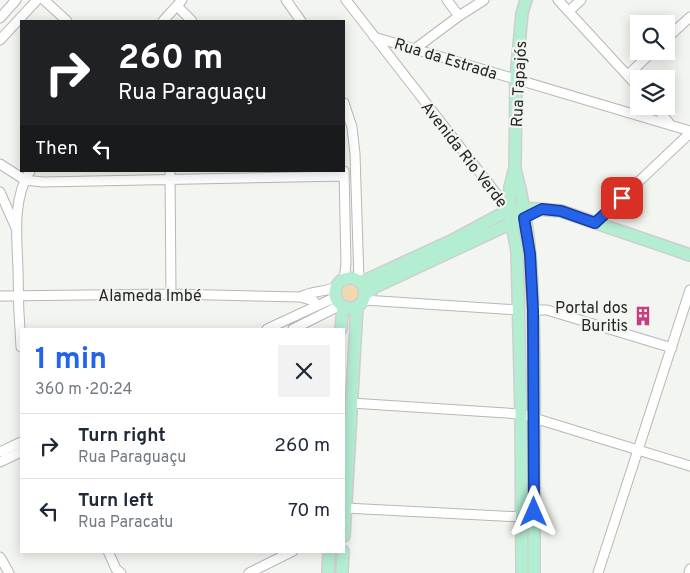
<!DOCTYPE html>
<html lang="en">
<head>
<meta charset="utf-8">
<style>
	:root { --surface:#fff; --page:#f2f2f3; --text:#1f2937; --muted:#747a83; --line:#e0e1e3; --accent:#2563eb }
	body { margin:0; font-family:Overpass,sans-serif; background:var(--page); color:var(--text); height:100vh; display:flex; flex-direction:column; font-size:19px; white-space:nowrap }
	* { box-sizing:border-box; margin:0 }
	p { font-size:16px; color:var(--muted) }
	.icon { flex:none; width:28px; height:28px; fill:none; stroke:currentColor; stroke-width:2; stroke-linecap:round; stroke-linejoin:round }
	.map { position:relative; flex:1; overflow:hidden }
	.side { position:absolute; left:20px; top:328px; width:325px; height:225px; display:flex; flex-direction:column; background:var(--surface); border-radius:0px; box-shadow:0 2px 12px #0003 }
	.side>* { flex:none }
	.guide { position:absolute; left:20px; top:20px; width:325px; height:152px; border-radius:0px; box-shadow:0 2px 12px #0003; background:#202124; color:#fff; overflow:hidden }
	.buttons { position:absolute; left:630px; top:15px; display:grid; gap:10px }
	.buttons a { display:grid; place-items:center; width:45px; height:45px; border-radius:0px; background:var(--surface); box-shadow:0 2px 12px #0003; font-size:25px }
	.pin { position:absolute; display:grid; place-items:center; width:42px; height:42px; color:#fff; margin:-21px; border-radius:10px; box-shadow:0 2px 8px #0006 }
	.me { position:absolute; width:55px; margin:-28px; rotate:0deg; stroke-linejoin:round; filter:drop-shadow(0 0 4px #0008) }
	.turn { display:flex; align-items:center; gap:18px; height:105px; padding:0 15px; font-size:22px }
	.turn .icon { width:65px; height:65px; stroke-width:2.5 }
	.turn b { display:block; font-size:35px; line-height:42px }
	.then { display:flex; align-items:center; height:48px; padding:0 15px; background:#0003; gap:10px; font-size:19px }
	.round { display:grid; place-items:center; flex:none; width:52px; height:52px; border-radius:0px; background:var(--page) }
	.headline { display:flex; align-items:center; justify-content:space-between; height:85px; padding:0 15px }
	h1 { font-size:30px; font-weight:700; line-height:38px; color:var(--accent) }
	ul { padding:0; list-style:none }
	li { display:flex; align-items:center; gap:15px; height:65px; padding:0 15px; border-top:1px solid var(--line) }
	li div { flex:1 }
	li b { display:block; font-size:19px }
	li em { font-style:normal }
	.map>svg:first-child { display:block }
	.green { fill:#f2d8ae }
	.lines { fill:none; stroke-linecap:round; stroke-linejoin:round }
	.minor-casing { stroke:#b5b8b4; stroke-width:11 }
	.major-casing { stroke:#cfcfcf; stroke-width:14 }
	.minor { stroke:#fff; stroke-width:9 }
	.major { stroke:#b3edd2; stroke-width:11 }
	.route-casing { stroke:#184099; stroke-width:12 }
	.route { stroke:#2563eb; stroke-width:9 }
	.labels { text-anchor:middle; stroke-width:4.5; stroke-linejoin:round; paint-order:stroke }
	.street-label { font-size:16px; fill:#262725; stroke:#f3f5f1 }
	.poi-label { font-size:16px; fill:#262725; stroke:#f3f5f1; text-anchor:end }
</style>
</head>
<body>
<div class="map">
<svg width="690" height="573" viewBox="0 0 690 573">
	<rect width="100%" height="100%" fill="#f3f5f1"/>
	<path class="green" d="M341 294a9 9 0 1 1 18 0a9 9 0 1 1-18 0Z"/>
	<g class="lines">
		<defs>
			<path id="minor" d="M44,0l23,21
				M286,0l15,21
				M346,0l163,210
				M447,0l12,16
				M558,0l81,88
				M177,6l15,15
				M569,11l12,-11
				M0,18l16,-18
				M163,21l19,-21
				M374,37l316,94
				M666,39l24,-22
				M0,40l37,-40
				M416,48l43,-32 25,-16
				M628,75l25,-24
				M344,103l8,24 3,27 4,127
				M655,106l14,17
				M0,164l25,16 18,2 301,-6
				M170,171l1,123
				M0,192l16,36
				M595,223l95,-90
				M344,280l2,-16 -2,-93
				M0,296l171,-2 129,3 14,4 3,5
				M300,297c10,-6 25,-5 37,-10
				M364,300l155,10
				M533,310h14l125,38
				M267,329l69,-32
				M293,329l48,-24
				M21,347c-2,-26 -3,-52 -3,-78 -1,-31 -6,-70 12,-98
				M351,403l170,11 169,52
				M0,452l21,-10
				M0,462l21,-10
				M345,508l177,9
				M108,551l8,18 5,4
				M0,557l9,16
				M249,573l44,-22
				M598,573l92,-283
				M689,573l1,-4"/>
			<path id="major" d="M515,169c17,61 18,125 19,188 1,72 0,144 0,216
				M335 293a15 15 0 1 1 30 0a15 15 0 1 1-30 0Z
				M360,281l6,-1 89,-41 54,-29 14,-2 38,3 129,44
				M365,295l10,-8 143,-67
				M341,329l2,-23
				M344,536l13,-229
				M328,573l1,-22
				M342,573l1,-22
				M522,573l-1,-159 -4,-163 -8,-41 1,-23 5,-19 1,-90 6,-65 4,-13"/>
		</defs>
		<use href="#minor" class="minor-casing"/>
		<use href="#major" class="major-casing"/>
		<use href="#minor" class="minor"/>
		<use href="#major" class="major"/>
	</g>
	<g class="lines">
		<defs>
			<path id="route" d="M534,512l-1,-202 -3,-56 -6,-36 18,-9 19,2 34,12 27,-25"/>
		</defs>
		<use href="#route" class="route-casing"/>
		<use href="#route" class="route"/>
	</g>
	<defs>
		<symbol id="building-bare" viewBox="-9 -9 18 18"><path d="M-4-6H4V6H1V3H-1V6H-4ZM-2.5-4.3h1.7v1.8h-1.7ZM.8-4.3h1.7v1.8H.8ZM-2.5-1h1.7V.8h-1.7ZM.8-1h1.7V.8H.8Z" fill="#c53f80" stroke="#f3f5f1" stroke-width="2.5" paint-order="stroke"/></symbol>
	</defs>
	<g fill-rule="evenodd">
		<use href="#building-bare" x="629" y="302" width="28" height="28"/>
	</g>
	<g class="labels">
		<g class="street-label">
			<text transform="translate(446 58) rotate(17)" y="6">Rua da Estrada</text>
			<text transform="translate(518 84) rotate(-87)" y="6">Rua Tapajós</text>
			<text transform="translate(465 154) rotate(52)" y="6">Avenida Rio Verde</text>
			<text x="150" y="301">Alameda Imbé</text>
		</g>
		<g class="poi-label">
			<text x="628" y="313">Portal dos<tspan x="628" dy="18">Buritis</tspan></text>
		</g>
	</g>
</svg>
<div class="buttons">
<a><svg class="icon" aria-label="search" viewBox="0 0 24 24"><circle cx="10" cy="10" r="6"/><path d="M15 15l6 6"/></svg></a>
<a><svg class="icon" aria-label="layers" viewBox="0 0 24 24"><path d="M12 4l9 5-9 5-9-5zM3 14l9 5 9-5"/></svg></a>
</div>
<div class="pin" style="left:622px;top:198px;background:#d93025"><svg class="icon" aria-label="arrive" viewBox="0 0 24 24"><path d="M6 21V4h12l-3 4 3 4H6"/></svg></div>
<svg class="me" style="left:534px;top:512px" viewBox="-20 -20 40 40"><path d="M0-17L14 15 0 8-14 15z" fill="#2563eb" stroke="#fff" stroke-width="4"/></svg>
<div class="guide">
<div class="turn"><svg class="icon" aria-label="right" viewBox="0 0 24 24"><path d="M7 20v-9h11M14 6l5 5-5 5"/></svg><div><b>260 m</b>Rua Paraguaçu</div></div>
<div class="then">Then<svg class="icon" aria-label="left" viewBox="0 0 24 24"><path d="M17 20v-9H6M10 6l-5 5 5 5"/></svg></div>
</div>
<section class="side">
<div class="headline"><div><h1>1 min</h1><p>360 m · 20:24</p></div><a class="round"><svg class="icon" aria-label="close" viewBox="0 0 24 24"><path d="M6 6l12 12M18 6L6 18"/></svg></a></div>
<ul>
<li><svg class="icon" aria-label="right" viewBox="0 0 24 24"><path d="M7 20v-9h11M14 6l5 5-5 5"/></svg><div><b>Turn right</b><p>Rua Paraguaçu</p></div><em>260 m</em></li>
<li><svg class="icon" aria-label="left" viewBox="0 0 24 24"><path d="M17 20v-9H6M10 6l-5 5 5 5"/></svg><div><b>Turn left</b><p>Rua Paracatu</p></div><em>70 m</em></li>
</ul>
</section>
</div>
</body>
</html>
